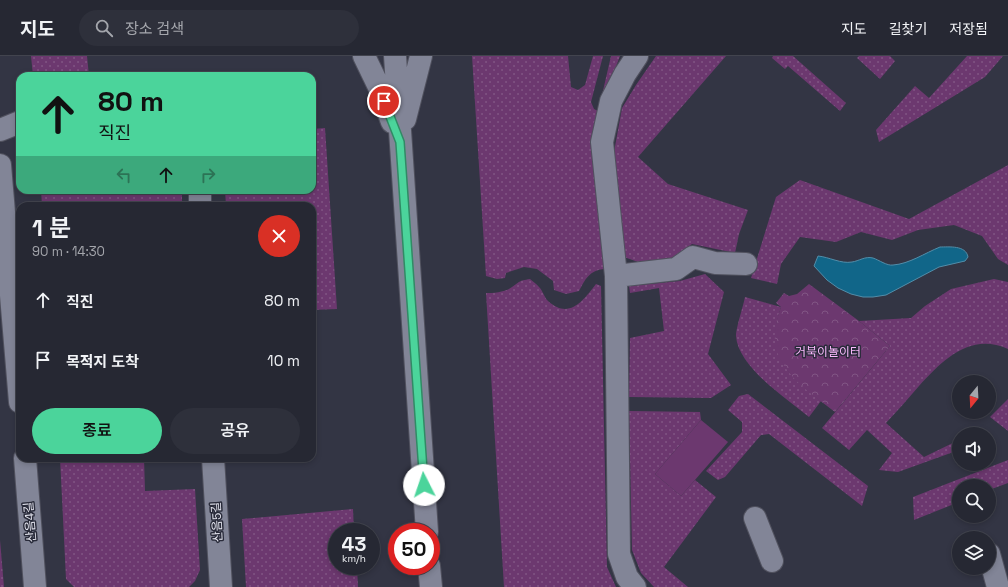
<!DOCTYPE html>
<html lang="ko">
<head>
<meta charset="utf-8">
<style>
	:root { --surface:#262833; --page:#2e303b; --text:#f1f3f6; --muted:#a4a6ac; --line:#42444e; --accent:#4bd49b }
	body { margin:0; font-family:"Space Grotesk","Noto Sans KR",sans-serif; background:var(--page); color:var(--text); height:100vh; display:flex; flex-direction:column; font-size:15px; white-space:nowrap }
	* { box-sizing:border-box; margin:0 }
	p { font-size:13px; color:var(--muted) }
	.icon { flex:none; width:22px; height:22px; fill:none; stroke:currentColor; stroke-width:2; stroke-linecap:round; stroke-linejoin:round }
	.map { position:relative; flex:1; overflow:hidden }
	.details { position:absolute; left:16px; top:146px; width:300px; height:260px; display:flex; flex-direction:column; background:var(--surface); border-radius:12px; box-shadow:0 2px 6px #0003,0 0 0 1px var(--line) }
	.details>* { flex:none }
	.top-card { position:absolute; left:16px; top:16px; width:300px; height:122px; border-radius:12px; box-shadow:0 2px 6px #0003,0 0 0 1px var(--line); background:#4bd49b; color:#111; overflow:hidden }
	.needle { width:26px; rotate:198deg }
	.controls { position:absolute; left:952px; top:319px; display:grid; gap:8px }
	.controls a { display:grid; place-items:center; width:44px; height:44px; border-radius:50%; background:var(--surface); box-shadow:0 2px 6px #0003,0 0 0 1px var(--line); font-size:20px }
	.speed { position:absolute; left:328px; top:467px; display:flex; gap:8px; font-size:20px; font-weight:700; text-align:center }
	.speed>* { display:grid; place-content:center; width:52px; height:52px; border-radius:50%; background:var(--surface); box-shadow:0 2px 6px #0003,0 0 0 1px var(--line); line-height:1 }
	.speed small { font-size:10px; font-weight:400 }
	.speed .limit { border:6px solid #d22; background:#fff; color:#111 }
	.pin { position:absolute; display:grid; place-items:center; width:34px; height:34px; color:#fff; margin:-17px; border:2px solid #fff; border-radius:50%; box-shadow:0 1px 4px #0007 }
	.me { position:absolute; width:44px; margin:-22px; rotate:356deg; stroke-linejoin:round; filter:drop-shadow(0 0 3px #0008) }
	.turn { display:flex; align-items:center; gap:14px; height:84px; padding:0 16px; font-size:18px }
	.turn .icon { width:52px; height:52px; stroke-width:2.5 }
	.turn b { display:block; font-size:28px; line-height:34px }
	.lanes { display:flex; align-items:center; height:38px; padding:0 16px; background:#0003; justify-content:center; gap:20px; direction:ltr }
	.lanes .off { opacity:.35 }
	.round { display:grid; place-items:center; flex:none; width:42px; height:42px; border-radius:21px; background:var(--page) }
	.headline { display:flex; align-items:center; justify-content:space-between; height:68px; padding:0 16px }
	h1 { font-size:24px; font-weight:600; line-height:30px }
	.button { display:flex; gap:8px; margin-top:auto; padding:8px 16px }
	.button a { flex:1; height:46px; border-radius:24px; background:var(--accent); color:#111; font-size:16px; font-weight:600; line-height:46px; text-align:center }
	.button a+a { background:var(--page); color:var(--text) }
	ul { padding:0; list-style:none }
	li { display:flex; align-items:center; gap:12px; height:60px; padding:0 16px }
	li div { flex:1 }
	li b { display:block; font-size:15px }
	li em { font-style:normal }
	header { display:flex; align-items:center; gap:24px; box-sizing:border-box; height:56px; padding:0 20px; background:var(--surface); border-bottom:1px solid var(--line) }
	header strong { font-size:19px }
	nav { display:flex; gap:22px; margin-inline-start:auto; font-size:14px }
	.search { width:280px; height:36px; background:var(--page); display:flex; align-items:center; gap:10px; box-sizing:border-box; padding:0 14px; border-radius:22px; color:var(--muted); font-size:15px }
	.map>svg:first-child { display:block }
	.grass { fill:url(#grass-dots) }
	.park { fill:url(#park-crowns) }
	.pitch { fill:#6c386f }
	.water { fill:#116689; stroke:#528da9 }
	.lines { fill:none; stroke-linecap:round; stroke-linejoin:round }
	.street-casing { stroke:#50515e; stroke-width:24 }
	.secondary-casing { stroke:#50515e; stroke-width:24 }
	.street { stroke:#828597; stroke-width:22 }
	.secondary { stroke:#828597; stroke-width:22 }
	.route-casing { stroke:#318a65; stroke-width:10 }
	.route { stroke:#4bd49b; stroke-width:7 }
	.labels { text-anchor:middle; stroke-width:3; stroke-linejoin:round; paint-order:stroke }
	.park-label { font-size:12px; fill:#fcb9fe; stroke:#292b3a }
	.street-label { font-size:12px; fill:#e8e9f3; stroke:#292b3a }
</style>
</head>
<body>
<header>
<strong>지도</strong>
<div class="search"><svg class="icon" aria-label="search" viewBox="0 0 24 24"><circle cx="10" cy="10" r="6"/><path d="M15 15l6 6"/></svg>장소 검색</div>
<nav><a>지도</a><a>길찾기</a><a>저장됨</a></nav>
</header>
<div class="map">
<svg width="1008" height="531" viewBox="0 0 1008 531">
	<defs>
		<pattern id="grass-dots" width="8" height="8" patternUnits="userSpaceOnUse"><rect width="8" height="8" fill="#6c386f"/><path d="M2 2h.1M6 6h.1" fill="none" stroke="#815584" stroke-width="1.8" stroke-linecap="round"/></pattern>
		<pattern id="park-crowns" width="20" height="18" patternUnits="userSpaceOnUse"><rect width="20" height="18" fill="#6c386f"/><path d="M2 6a3 3 0 1 1 6 0M12 15a3 3 0 1 1 6 0" fill="none" stroke="#815584"/></pattern>
	</defs>
	<rect width="100%" height="100%" fill="#333544"/>
	<path class="grass" d="M31,0h56l2,20h-56z
		M472,0h96l3,31 7,3 7,-5 8,-29h10l-12,46 3,7 6,3 -9,30 13,127c-14,1 -19,10 -25,22l-13,3 -12,-4 -1,-9 -16,-12 -13,-2 -18,6 -1,5 -8,1 -11,-3z
		M611,0h9l-15,39h-3z
		M656,0h70l-88,101 30,27 80,26 -9,24 -4,19 -43,-9 -18,14 -36,4 -14,-5 -10,-105 8,-44 14,-23z
		M773,0h20l53,47 -6,8 -52,-45 -3,3 -13,-11z
		M859,0h31l5,5 -15,18 -23,-21z
		M967,0h36l-18,21 -106,65 -3,-12 39,-44 14,12z
		M325,72l12,181 -25,1v-104h-86l-1,-16h87v-61z
		M1008,109v100l-10,-6 -16,-23 -28,-11 -36,5 -26,10 -31,-8 -25,10 -36,-5 -19,27 -4,20 -26,-6 25,-81 24,-17 109,39z
		M41,134h141v16h-140z
		M705,218l19,18 -16,62 23,31 -20,13 -82,-1 1,-59 34,-7 -5,-43 -29,5 -1,-7 51,-5z
		M530,223c3,3 7,5 9,8 4,4 5,10 9,14 21,19 35,0 48,-17l5,2 6,281 9,20h-112l-18,-294c8,0 20,-1 26,-6 9,-6 6,-6 18,-8z
		M994,223l14,3v67c-38,-17 -65,11 -89,37 -11,13 -22,25 -33,37l38,34 35,-17v10l-61,22 -19,-2 13,-17 -25,-23 -18,20 -27,-22 68,-82 -31,-25 52,-3 14,-12 26,-17z
		M745,241l36,10c-16,47 5,66 40,94l-12,16c-22,-18 -71,-50 -73,-81 0,-8 7,-29 9,-39z
		M748,338l120,92 -6,20 -93,-72 -8,1 -36,42 -7,3 -12,-9 36,-39v-10l-14,-12 11,-14z
		M1008,343v32l-18,-14z
		M629,355l71,1 1,8 -46,54 26,22 14,-16 21,17 -52,70 24,20h-34l-13,-14 -9,-23z
		M60,402h84l1,33 50,-2 5,81 -5,11 -6,6h-115l-8,-8z
		M1008,404v23l-19,7v-4h-30v16l-45,18 -1,-23z
		M353,453l1,23h-17v34h20l1,21h-112l-4,-68z
		M0,484l4,47h-4z"/>
	<path class="park" d="M809,228l50,37 31,25 -55,66c-22,-17 -58,-40 -60,-71 -1,-12 2,-23 6,-34l-5,-4 8,-10 5,3 8,-2z"/>
	<path class="pitch" d="M701,364l27,22 -47,54 -26,-22z"/>
	<path class="water" d="M940,191c9,0 26,-2 28,10l-3,4 -26,6 -53,28 -13,2h-10l-12,-3 -13,-6 -11,-8 -13,-14 4,-10c11,1 23,8 34,6 7,-1 13,-6 21,-4 6,2 14,8 20,7 16,-1 32,-12 47,-18z"/>
	<g class="lines">
		<defs>
			<path id="street" d="M0,74l20,-8
				M0,109l20,237
				M200,134v16
				M616,220l60,-7 17,-12 22,6 31,1
				M25,402l10,129
				M213,402l8,129
				M755,462l17,43
				M989,498l9,33
				M635,531l-8,-10 -8,-23 -3,-278 -14,-134 9,-41 14,-27 12,-18"/>
			<path id="secondary" d="M364,0l15,31 13,35
				M395,0l32,476
				M405,63l16,-63
				M429,510l2,21"/>
		</defs>
		<use href="#street" class="street-casing"/>
		<use href="#secondary" class="secondary-casing"/>
		<use href="#street" class="street"/>
		<use href="#secondary" class="secondary"/>
	</g>
	<g class="lines">
		<defs>
			<path id="route" d="M384,45l16,41 24,343"/>
		</defs>
		<use href="#route" class="route-casing"/>
		<use href="#route" class="route"/>
	</g>
	<g class="labels">
		<g class="park-label">
			<text x="828" y="300">거북이놀이터</text>
		</g>
		<g class="street-label">
			<text transform="translate(30 466) rotate(-95)" y="4">산음4길</text>
			<text transform="translate(217 466) rotate(-93)" y="4">산음5길</text>
		</g>
	</g>
</svg>
<div class="controls">
<a><svg class="needle" viewBox="-14 -14 28 28"><path d="M0-13l5 13h-10z" fill="#e53935"/><path d="M0 13l5-13h-10z" fill="#a4a6ac"/></svg></a>
<a><svg class="icon" aria-label="sound" viewBox="0 0 24 24"><path d="M4 9h4l5-4v14l-5-4H4zM17 9q2 3 0 6"/></svg></a>
<a><svg class="icon" aria-label="search" viewBox="0 0 24 24"><circle cx="10" cy="10" r="6"/><path d="M15 15l6 6"/></svg></a>
<a><svg class="icon" aria-label="layers" viewBox="0 0 24 24"><path d="M12 4l9 5-9 5-9-5zM3 14l9 5 9-5"/></svg></a>
</div>
<div class="speed"><div>43<small>km/h</small></div><div class="limit">50</div></div>
<div class="pin" style="left:384px;top:45px;background:#d93025"><svg class="icon" aria-label="arrive" viewBox="0 0 24 24"><path d="M6 21V4h12l-3 4 3 4H6"/></svg></div>
<svg class="me" style="left:424px;top:429px" viewBox="-20 -20 40 40"><circle r="19" fill="#fff"/><path d="M0-13L10 11 0 6-10 11z" fill="#4bd49b"/></svg>
<div class="top-card">
<div class="turn"><svg class="icon" aria-label="ahead" viewBox="0 0 24 24"><path d="M12 20V5M6 11l6-6 6 6"/></svg><div><b>80 m</b>직진</div></div>
<div class="lanes"><svg class="icon off" aria-label="left" viewBox="0 0 24 24"><path d="M17 20v-9H6M10 6l-5 5 5 5"/></svg><svg class="icon" aria-label="ahead" viewBox="0 0 24 24"><path d="M12 20V5M6 11l6-6 6 6"/></svg><svg class="icon off" aria-label="right" viewBox="0 0 24 24"><path d="M7 20v-9h11M14 6l5 5-5 5"/></svg></div>
</div>
<section class="details">
<div class="headline"><div><h1>1 분</h1><p>90 m · 14:30</p></div><a class="round" style="background:#d93025;color:#fff"><svg class="icon" aria-label="close" viewBox="0 0 24 24"><path d="M6 6l12 12M18 6L6 18"/></svg></a></div>
<ul>
<li><svg class="icon" aria-label="ahead" viewBox="0 0 24 24"><path d="M12 20V5M6 11l6-6 6 6"/></svg><div><b>직진</b></div><em>80 m</em></li>
<li><svg class="icon" aria-label="arrive" viewBox="0 0 24 24"><path d="M6 21V4h12l-3 4 3 4H6"/></svg><div><b>목적지 도착</b></div><em>10 m</em></li>
</ul>
<div class="button"><a>종료</a><a>공유</a></div>
</section>
</div>
</body>
</html>
